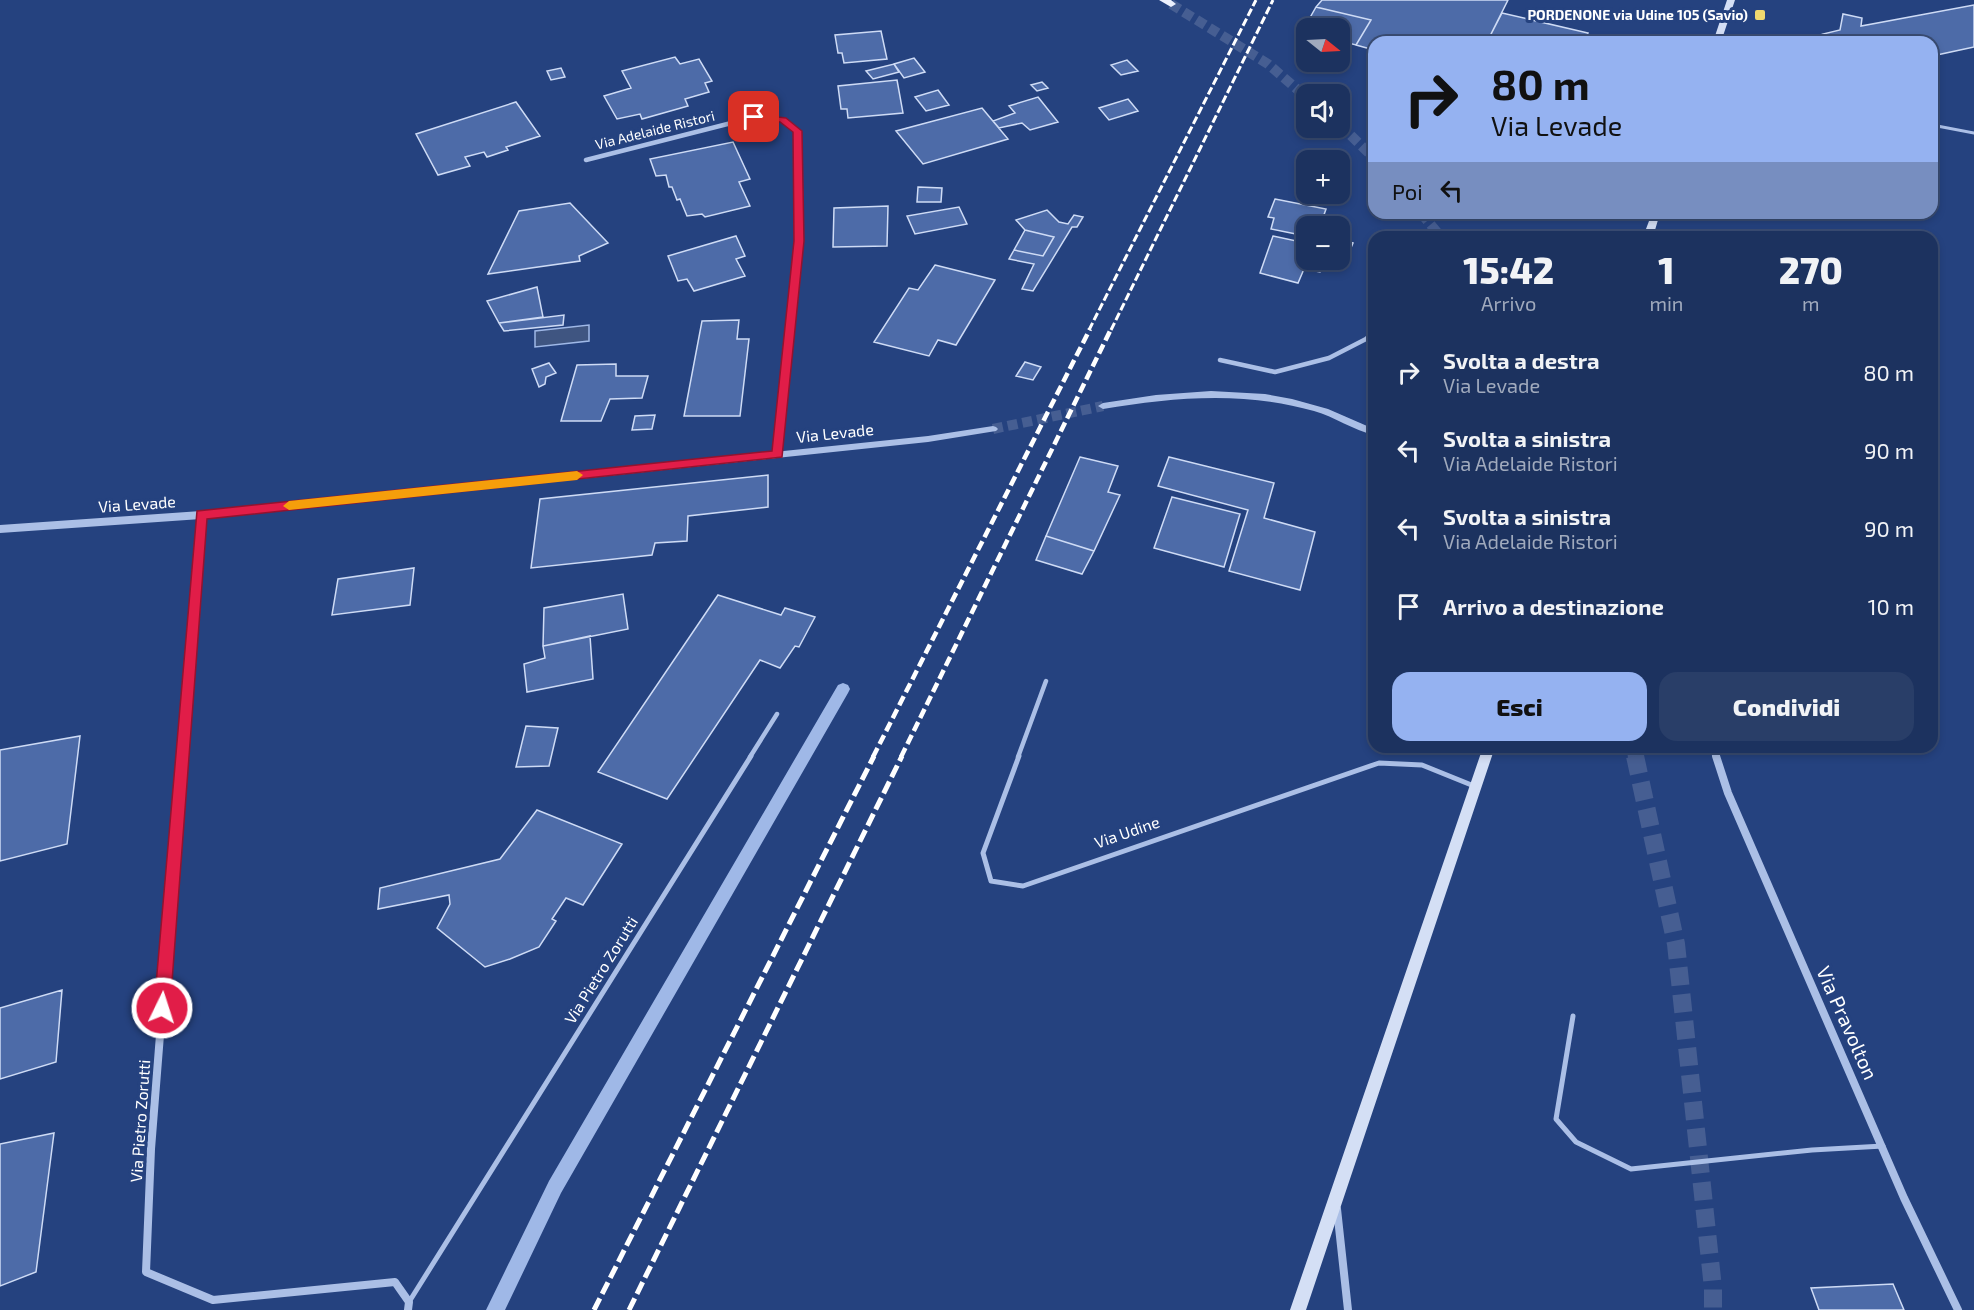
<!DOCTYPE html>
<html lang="it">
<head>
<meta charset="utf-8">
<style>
	:root { --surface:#1c325f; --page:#293e68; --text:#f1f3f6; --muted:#a0aabd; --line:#3a4d74; --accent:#95b2f1 }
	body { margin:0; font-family:"Exo 2",sans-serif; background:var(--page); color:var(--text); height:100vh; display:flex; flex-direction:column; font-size:22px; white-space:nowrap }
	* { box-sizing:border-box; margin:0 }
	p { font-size:20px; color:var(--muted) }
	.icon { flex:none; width:33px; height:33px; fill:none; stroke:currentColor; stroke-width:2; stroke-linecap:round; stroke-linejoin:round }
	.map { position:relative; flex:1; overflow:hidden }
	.drawer { position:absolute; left:1368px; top:231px; width:570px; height:522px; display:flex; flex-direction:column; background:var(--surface); border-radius:18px; box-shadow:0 3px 9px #0003,0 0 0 2px var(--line) }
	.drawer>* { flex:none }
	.guide { position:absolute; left:1368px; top:36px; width:570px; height:183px; border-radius:18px; box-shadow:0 3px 9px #0003,0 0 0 2px var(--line); background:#95b2f1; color:#111; overflow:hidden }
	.needle { width:39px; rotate:108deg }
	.buttons { position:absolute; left:1296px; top:18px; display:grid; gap:12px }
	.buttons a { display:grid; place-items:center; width:54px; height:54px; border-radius:12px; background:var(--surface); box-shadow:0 3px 9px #0003,0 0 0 2px var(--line); font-size:30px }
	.pin { position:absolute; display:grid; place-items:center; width:51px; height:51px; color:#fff; margin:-26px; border-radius:12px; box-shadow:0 3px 9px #0006 }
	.me { position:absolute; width:66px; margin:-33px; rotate:4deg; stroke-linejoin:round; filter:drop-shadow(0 0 4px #0008) }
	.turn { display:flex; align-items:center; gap:21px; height:126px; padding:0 24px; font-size:27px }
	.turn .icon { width:78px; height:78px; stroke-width:2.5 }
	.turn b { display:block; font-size:42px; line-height:51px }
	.then { display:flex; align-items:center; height:57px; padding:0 24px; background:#0003; gap:12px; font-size:22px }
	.eta { display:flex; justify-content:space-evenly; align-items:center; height:102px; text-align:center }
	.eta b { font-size:36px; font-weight:800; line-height:42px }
	.primary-button { display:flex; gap:12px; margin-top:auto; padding:12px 24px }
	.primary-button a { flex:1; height:69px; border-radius:18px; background:var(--accent); color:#111; font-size:24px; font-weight:800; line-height:69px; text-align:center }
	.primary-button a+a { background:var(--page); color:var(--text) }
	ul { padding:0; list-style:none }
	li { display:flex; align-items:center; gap:18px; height:78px; padding:0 24px }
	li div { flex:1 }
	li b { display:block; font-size:22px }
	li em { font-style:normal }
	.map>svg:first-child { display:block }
	.water { fill:#3f5581; stroke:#9fb8e7; stroke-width:1.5 }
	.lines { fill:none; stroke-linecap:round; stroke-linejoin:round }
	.stream { fill:#9fb8e7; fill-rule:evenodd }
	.building { fill:#4d6ba8; stroke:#cedbf5; stroke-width:1.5 }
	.tertiary-tunnel { stroke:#465e92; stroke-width:10; stroke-dasharray:10 5; stroke-linecap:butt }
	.primary-tunnel-far2 { stroke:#465e92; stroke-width:10; stroke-dasharray:10 5; stroke-linecap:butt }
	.primary-tunnel-far1 { stroke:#465e92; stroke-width:14; stroke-dasharray:14 7; stroke-linecap:butt }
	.primary-tunnel { stroke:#465e92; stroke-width:18; stroke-dasharray:18 9; stroke-linecap:butt }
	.service-far2 { stroke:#abbfe6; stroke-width:3 }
	.service-far1 { stroke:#abbfe6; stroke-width:4.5 }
	.service { stroke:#abbfe6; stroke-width:5 }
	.minor-far2 { stroke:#abbfe6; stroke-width:4.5 }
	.minor-far1 { stroke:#abbfe6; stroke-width:5 }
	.minor { stroke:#abbfe6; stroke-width:8 }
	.tertiary { fill:#abbfe6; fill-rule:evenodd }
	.secondary { fill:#d4dff5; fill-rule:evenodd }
	.primary { fill:#ecf0fd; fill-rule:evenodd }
	.rail-far2 { stroke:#fff; stroke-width:3; stroke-dasharray:8 3; stroke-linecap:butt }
	.rail-far1 { stroke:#fff; stroke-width:4.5; stroke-dasharray:10 4.5; stroke-linecap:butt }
	.rail { stroke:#fff; stroke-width:5; stroke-dasharray:13 5; stroke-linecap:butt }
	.route { fill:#e11d48; stroke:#92132f; stroke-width:1.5 }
	.slow { fill:#f59e0b }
	.poi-dot { fill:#f0d96f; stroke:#25427f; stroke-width:2 }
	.labels { text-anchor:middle; stroke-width:6; stroke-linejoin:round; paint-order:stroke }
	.far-poi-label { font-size:14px; font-weight:bold; fill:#fff; stroke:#25427f; text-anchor:end }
	.far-street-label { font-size:14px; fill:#fff; stroke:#25427f }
	.street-label { font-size:16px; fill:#fff; stroke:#25427f }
	.near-street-label { font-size:20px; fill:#fff; stroke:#25427f }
</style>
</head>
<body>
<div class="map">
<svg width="1974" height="1310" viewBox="0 0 1974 1310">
	<rect width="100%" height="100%" fill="#25427f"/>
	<path class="water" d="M589,325v16l-54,6v-16z"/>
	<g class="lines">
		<path class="stream" d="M843,683l5,2 2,4 -2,4 -287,500 -56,117h-19l63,-129 289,-496z"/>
	</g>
	<path class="building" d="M1322,0h186l-21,42h-113v8l-18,-5 15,-25 -55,-13z
		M1974,5v42l-42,9v-14h-98l-11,-8 17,-4 3,-16 19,4 -1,8z
		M1316,7l55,13 -15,25 -16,-4v-13l-37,2z
		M1502,13l86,20 -4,9h-97z
		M881,31l6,28 -43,4 -2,-10h-4l-3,-18z
		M675,57l5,7 19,-5 13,22 -7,2 4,9 -24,7 3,7 -46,13 -2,-5 -23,5 -13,-23 27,-8 -9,-17z
		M914,58l11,14 -21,6 -10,-14z
		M1127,60l11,11 -17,4 -10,-10z
		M894,64l5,8 -26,7 -7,-8z
		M561,68l4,9 -14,3 -4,-9z
		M897,80l6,33 -55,5 -1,-9h-6l-3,-23z
		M1042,82l6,6 -11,3 -6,-6z
		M938,90l11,15 -23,6 -11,-14z
		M1038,97l20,25 -28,8 -8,-7 -23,5 -6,-7 22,-8 -6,-7z
		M1128,99l10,12 -29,9 -10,-12z
		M516,102l24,34 -34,11 2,3 -21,7 -3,-5 -19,5 5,9 -32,9 -22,-41z
		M982,108l26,31 -85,25 -27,-33z
		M733,142l17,37 -11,3 11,24 -45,11 -3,-3 -15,2 -7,-17 -3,1 -5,-13h-3l-3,-12 -10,1 -6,-17z
		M918,187l24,1 -1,14h-24z
		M1275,199l51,10 -6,17h-14v10l-35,-7 3,-11 -6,-1z
		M570,203l38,40 -29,13 1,5 -92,13 31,-63z
		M888,206l-1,40 -54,1 1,-39z
		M959,207l8,17 -52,10 -8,-18z
		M1047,210l12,12 9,2 6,-9 9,2 -6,10h-5l-39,64 -11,-2 12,-25 -25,-5 5,-9 29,6 11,-19 -29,-7 -9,-10z
		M1025,230l29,7 -11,19 -29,-6z
		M736,236l9,20 -9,3 9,17 -51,15 -7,-12 -9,2 -10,-25z
		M1273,236l33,7v17h18l-4,12 -16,-3 -6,14 -38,-10z
		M1340,239l13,4 -5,12 -8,-2z
		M935,265l60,15 -39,65 -18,-5 -9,16 -55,-14 35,-54 9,2z
		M537,287l6,30 -44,6 -12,-22z
		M564,315l-1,10 -59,6 -5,-8z
		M739,320l-2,19h12l-9,77h-56l18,-95z
		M1025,362l16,5 -8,13 -17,-4z
		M549,363l7,10 -10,4 -1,7 -6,3 -7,-18z
		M616,364v12h32l-6,22 -32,1 -9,22h-40l16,-56z
		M655,415l-3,14 -20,1 3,-14z
		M1080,457l38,9 -10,26 12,3 -26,56 -48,-15z
		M1169,457l105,26 -10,35 51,14 -15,58 -71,-19 19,-61 -90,-24z
		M768,475v32l-80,9 -1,25 -32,2 -3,12 -121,13 9,-69z
		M1172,497l68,17 -16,53 -70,-19z
		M1046,536l48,15 -12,23 -46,-14z
		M414,568l-4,37 -78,10 6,-36z
		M623,594l5,35 -85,17 1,-38z
		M718,595l63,20 4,-7 30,9 -16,30 -4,-1 -15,22 -20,-8 -93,139 -69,-27z
		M590,636l3,43 -66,13 -3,-28 21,-6 -2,-12z
		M526,726l32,2 -9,38 -33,1z
		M80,736l-13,108 -67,17v-111z
		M1825,747h40l1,5z
		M537,810l85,34 -39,61 -17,-7 -14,21 4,2 -17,26 -29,12 -25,8 -48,-39 13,-24 -1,-9 -71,14 2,-21 120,-29z
		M62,990l-6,72 -56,17v-71z
		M54,1133l-18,139 -36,14v-142z
		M1893,1284l11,26h-85l-8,-22z"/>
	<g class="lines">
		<path class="tertiary-tunnel" d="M993,429l110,-23"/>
		<path class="primary-tunnel-far2" d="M1171,4l97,60 38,33
			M1340,125l34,33
			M1421,213l20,24"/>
		<path class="primary-tunnel-far1" d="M1633,747l2,10"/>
		<path class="primary-tunnel" d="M1635,756l41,188 37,344v22"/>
		<path class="service-far2" d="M1932,125l42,8"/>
		<path class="service-far1" d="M1220,360l55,12 54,-14 37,-19 8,-7
			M750,757l27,-43
			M1018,757l28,-76"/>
		<path class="service" d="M1019,756l-36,97 8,28 32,5 356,-123 43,2 52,21
			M1573,1016l-17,103 20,23 55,27 181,-19 71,-4
			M409,1302l342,-546"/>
		<path class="minor-far2" d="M586,160l169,-43 27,3 15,11 2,110 -9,89"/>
		<path class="minor-far1" d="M778,454l12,-125
			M1713,747l3,10
			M182,757l19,-242"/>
		<path class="minor" d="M182,756l-31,393 -5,123 67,28 182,-18 14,20 -1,8
			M1716,756l12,37 176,405 54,112
			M1337,1209l11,101"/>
		<path class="tertiary" d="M1211,391l54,3 27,5 36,10 46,20v6c-21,-5 -39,-18 -60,-24 -69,-20 -141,-14 -211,-2l-5,-3 5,-3 53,-8z
			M993,426l3,1 2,2 -2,2 -68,11 -727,77 -201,14v-8l201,-14 727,-75z"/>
		<path class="secondary" d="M1727,0h8l-14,42h-8z
			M1652,213h8l-7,24h-10z
			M1483,747h12l-189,563h-16z"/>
		<path class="primary" d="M1159,0h12l5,4 -5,3z"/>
		<path class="rail-far2" d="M1089,330l167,-330
			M1111,330l162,-330"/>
		<path class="rail-far1" d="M873,757l217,-428
			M901,757l210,-428"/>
		<path class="rail" d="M594,1310l280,-554
			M629,1310l273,-554"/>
	</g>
	<path class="route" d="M754,114l32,4 16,13 2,110 -22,216 -575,62 -37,489 -2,6 -6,2 -6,-2 -2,-6 43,-497 575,-60 22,-210 -1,-109 -13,-10 -29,-3v-4z"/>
	<path class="slow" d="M577,471l6,4 -6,5 -288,30 -6,-4 6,-5z"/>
	<rect class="poi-dot" x="1754" y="9" width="12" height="12" rx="3"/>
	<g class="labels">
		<g class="far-poi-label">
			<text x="1748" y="20">PORDENONE via Udine 105 (Savio)</text>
		</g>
		<g class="far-street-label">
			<text transform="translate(655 130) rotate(-14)" y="5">Via Adelaide Ristori</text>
		</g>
		<g class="street-label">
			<text transform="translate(835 433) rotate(-6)" y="6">Via Levade</text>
			<text transform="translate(137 504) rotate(-4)" y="6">Via Levade</text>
			<text transform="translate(1127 832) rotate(-19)" y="6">Via Udine</text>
			<text transform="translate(601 970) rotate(-58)" y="6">Via Pietro Zorutti</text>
			<text transform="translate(140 1121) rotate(-86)" y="6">Via Pietro Zorutti</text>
		</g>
		<g class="near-street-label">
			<text transform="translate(1847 1023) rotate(66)" y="7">Via Pravolton</text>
		</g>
	</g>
</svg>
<div class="buttons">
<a><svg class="needle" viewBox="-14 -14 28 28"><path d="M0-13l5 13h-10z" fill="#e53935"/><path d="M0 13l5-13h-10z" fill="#a0aabd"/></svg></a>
<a><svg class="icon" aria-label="sound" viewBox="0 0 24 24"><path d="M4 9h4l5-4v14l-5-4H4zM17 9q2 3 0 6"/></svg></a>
<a>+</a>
<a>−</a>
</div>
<div class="pin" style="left:754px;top:117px;background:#d93025"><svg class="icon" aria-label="arrive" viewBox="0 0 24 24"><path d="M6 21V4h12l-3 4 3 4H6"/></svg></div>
<svg class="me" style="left:162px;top:1008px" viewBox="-20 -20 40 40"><circle r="17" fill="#e11d48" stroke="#fff" stroke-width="3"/><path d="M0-11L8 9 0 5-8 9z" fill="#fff"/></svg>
<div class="guide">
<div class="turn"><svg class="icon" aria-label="right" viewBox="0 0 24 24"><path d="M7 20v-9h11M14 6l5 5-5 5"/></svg><div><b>80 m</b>Via Levade</div></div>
<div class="then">Poi<svg class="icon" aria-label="left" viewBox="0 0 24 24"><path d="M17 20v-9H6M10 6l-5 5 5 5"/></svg></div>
</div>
<section class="drawer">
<div class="eta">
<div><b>15:42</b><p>Arrivo</p></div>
<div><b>1</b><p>min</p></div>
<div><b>270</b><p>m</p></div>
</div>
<ul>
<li><svg class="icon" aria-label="right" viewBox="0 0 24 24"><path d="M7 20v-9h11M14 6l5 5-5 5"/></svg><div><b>Svolta a destra</b><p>Via Levade</p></div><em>80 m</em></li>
<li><svg class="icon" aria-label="left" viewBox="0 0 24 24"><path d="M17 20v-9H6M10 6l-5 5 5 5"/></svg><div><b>Svolta a sinistra</b><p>Via Adelaide Ristori</p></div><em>90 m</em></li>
<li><svg class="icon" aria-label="left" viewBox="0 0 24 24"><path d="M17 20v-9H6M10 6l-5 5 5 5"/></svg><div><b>Svolta a sinistra</b><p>Via Adelaide Ristori</p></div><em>90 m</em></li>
<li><svg class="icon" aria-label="arrive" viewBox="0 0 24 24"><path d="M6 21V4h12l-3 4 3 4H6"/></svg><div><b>Arrivo a destinazione</b></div><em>10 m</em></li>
</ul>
<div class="primary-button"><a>Esci</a><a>Condividi</a></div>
</section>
</div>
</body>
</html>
